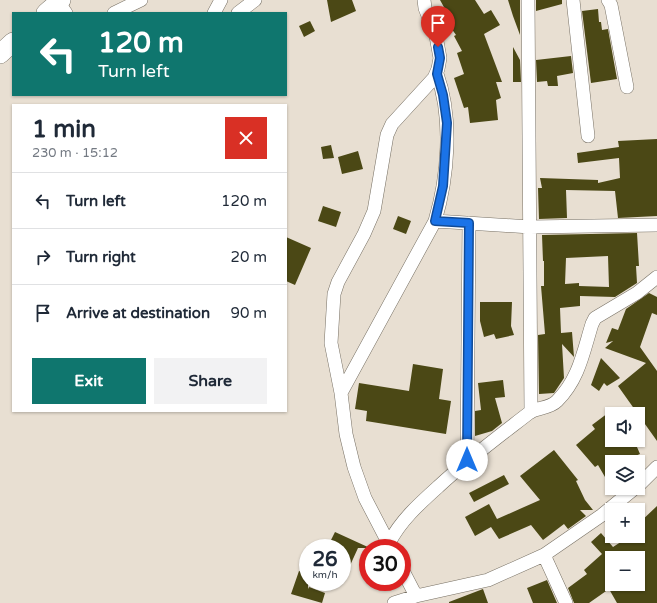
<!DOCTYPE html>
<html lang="en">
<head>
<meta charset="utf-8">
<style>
	:root { --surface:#fff; --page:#f2f2f3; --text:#1f2937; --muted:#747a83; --line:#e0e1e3; --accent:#0f766e }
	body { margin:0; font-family:"Varela Round",sans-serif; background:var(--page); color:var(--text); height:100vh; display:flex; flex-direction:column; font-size:15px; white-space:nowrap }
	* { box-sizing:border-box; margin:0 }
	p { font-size:13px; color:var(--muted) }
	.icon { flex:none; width:22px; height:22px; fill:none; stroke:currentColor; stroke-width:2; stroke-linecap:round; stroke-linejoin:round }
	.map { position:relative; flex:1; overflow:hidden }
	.drawer { position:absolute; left:12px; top:104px; width:275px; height:308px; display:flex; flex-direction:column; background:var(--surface); border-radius:0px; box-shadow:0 1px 3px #0004 }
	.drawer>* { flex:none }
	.hud { position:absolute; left:12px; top:12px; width:275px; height:84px; border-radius:0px; box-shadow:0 1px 3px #0004; background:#0f766e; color:#fff; overflow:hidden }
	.controls { position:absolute; left:605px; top:407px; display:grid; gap:8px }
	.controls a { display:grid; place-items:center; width:40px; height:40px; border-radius:0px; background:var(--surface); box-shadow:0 1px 3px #0004; font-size:20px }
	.speed { position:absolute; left:299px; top:539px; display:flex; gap:8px; font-size:20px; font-weight:700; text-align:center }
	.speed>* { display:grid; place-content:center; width:52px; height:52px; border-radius:50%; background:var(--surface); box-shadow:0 1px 3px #0004; line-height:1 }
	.speed small { font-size:10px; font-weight:400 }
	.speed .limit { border:6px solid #d22; background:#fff; color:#111 }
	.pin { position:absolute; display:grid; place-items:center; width:34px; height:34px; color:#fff; margin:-41px -17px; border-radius:50% 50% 50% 0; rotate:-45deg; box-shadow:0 0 4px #0007 }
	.pin .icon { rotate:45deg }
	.me { position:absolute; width:44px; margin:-22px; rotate:0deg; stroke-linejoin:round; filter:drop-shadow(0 0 3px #0008) }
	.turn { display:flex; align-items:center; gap:14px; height:84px; padding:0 20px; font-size:18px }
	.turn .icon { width:52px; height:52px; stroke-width:2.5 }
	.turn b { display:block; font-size:28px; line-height:34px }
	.round { display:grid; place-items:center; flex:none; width:42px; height:42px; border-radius:0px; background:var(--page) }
	.overview { display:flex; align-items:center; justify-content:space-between; height:68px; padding:0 20px }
	h1 { font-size:24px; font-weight:700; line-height:30px }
	.action { display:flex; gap:8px; margin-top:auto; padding:8px 20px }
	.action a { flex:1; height:46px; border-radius:0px; background:var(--accent); color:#fff; font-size:16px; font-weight:700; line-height:46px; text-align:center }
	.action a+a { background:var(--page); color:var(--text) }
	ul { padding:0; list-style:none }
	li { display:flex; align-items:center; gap:12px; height:56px; padding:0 20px; border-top:1px solid var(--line) }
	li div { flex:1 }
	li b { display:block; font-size:15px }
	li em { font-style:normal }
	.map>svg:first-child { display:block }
	.building { fill:#4b4815; fill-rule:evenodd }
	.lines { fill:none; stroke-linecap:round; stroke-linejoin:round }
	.street-casing { stroke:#777064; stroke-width:14 }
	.secondary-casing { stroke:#777064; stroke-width:20 }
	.street { stroke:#fff; stroke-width:13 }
	.secondary { stroke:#fff; stroke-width:19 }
	.route-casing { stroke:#114b97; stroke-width:10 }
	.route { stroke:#1a73e8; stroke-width:7 }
</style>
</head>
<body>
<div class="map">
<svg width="657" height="603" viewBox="0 0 657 603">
	<rect width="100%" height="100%" fill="#e8dfd2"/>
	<path class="building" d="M327,0h25l4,11 -25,11z
		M440,0h35l9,14 7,-4 9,15 -16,9 18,48h-6l5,16 -5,2 2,20 -28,3 -2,-16 -4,1 -10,-30 10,-4 -7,-21 5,-2 -8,-15 2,-1 -16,-23 5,-3z
		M508,0h12v35l-7,-19z
		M536,0h26v4l-26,7z
		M598,9l1,13h2l1,8 6,-1 9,50 -26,4 -9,-72z
		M310,21l5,10 -11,6 -5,-11z
		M513,47l7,13 1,22h-8z
		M571,56l2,17 -16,3 1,10h-10l-1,-5 -10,1 -1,-22z
		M657,139v77l-39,2 -3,-27 -49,-1 1,28 -28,1 -1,-31h4l-2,-10 58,2v3l22,-5 -1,-20 -41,5 -1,-10 42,-6 -1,-6z
		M331,145l3,13 -11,1 -2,-12z
		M358,151l5,18 -21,5 -4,-17z
		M323,206l18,6 -5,15 -18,-6z
		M398,216l13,5 -5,13 -13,-5z
		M637,233l2,33h-3l1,17 -22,14 -35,-1v10l-20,2 1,25 11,-1 2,25 -12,-13 2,34 -10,15 -15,1 -1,-59 7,-1 -4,-48h3v-25h-1l-1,-26zM608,256l1,31 -30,-1v-3l-14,1 1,-26z
		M286,237l25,11 -16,37 -9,-4z
		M649,293l8,4v18l-5,-2 -12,34 17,24v70l-39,-55 28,-23 -41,-15 8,-7 -7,2 6,-15 6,2 8,-21z
		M480,302h32l-1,24 3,9 -18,4 -2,-5 -10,3 -4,-16z
		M601,358l19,20 -13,8 -3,-3 -5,8 -8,-6z
		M413,364l30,5 -4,30 12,2 -5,33 -80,-13 1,-10 -12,-2 4,-26 50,8z
		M503,380l2,17 -10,1 7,25 -10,8 -17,5v-25l6,-1 -3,-27z
		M612,410v30h22l6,14 -19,8h-9v27l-14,-24 -3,2 -19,-22 19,-16 -3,-4z
		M554,450l24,30 -2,1 9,19 8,10h-13l6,6 -18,13 -4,-5 -21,16 -12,-15 -32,14 -8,-12 -16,9 -10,-19 24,-13 8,15 43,-19 -20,-24z
		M504,475l5,9 -35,18 -5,-9z
		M657,506v97h-40l-8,-14 -20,14h-15l-6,-15 19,-14 -3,-4 18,-16 -11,-12 10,-9 12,14 17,-11h8v-12zM612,558h26v26h-26z
		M335,532l35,16h-12l-16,35v-35h-15z
		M299,571l9,3v15l1,-2 16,6 -3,10 -31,-9z
		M547,580l10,23h-24l-6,-15z
		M483,589l5,14h-39v-1z"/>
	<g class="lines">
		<defs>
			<path id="street" d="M528,0l3,412
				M573,0l15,136
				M608,0l3,5 16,82
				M58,2l8,11
				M114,13l27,-13
				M214,13l7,-13
				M238,13l17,-13
				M435,221l95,6 127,-2
				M341,393l94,-172c13,-44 18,-103 2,-147
				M467,460l2,-237
				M638,486l19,-19
				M389,543c12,-23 30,-39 50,-57 28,-26 59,-49 90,-73 8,-6 20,-4 28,-12 22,-22 26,-48 35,-77l3,-6 42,-25 20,-16
				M391,548l-26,-50 -11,-31 -8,-33 -5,-41 -10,-50 3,-49 4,-12 26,-48 10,-23 13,-76 5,-11 42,-46 4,-9 2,-11 -4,-22 -11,-28 -1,-8
				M544,555l22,48
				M402,569l14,27
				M394,603l22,-7 72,-16 56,-25 58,-40 33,-27"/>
			<path id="secondary" d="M46,13l15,-13
				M0,54l13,-12"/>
		</defs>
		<use href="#street" class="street-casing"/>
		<use href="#secondary" class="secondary-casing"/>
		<use href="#street" class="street"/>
		<use href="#secondary" class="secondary"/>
	</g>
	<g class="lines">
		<defs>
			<path id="route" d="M438,47l2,11 -3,16 6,21 4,28 -4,63 -8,35 34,2 -2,237"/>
		</defs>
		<use href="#route" class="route-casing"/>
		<use href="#route" class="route"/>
	</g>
</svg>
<div class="controls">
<a><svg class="icon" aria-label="sound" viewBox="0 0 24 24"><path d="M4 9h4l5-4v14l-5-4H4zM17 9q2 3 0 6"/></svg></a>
<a><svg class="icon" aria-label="layers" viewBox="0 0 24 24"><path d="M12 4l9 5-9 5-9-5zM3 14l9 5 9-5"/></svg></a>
<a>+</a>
<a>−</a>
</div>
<div class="speed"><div>26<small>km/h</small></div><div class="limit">30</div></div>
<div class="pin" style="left:438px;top:47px;background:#d93025"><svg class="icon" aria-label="arrive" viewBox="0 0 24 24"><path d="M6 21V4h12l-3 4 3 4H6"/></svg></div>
<svg class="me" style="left:467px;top:460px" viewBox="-20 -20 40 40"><circle r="19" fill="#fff"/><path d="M0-13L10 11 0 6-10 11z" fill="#1a73e8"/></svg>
<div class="hud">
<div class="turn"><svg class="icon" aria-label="left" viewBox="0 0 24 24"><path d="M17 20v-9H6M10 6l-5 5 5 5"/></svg><div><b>120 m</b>Turn left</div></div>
</div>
<section class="drawer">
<div class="overview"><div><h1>1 min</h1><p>230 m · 15:12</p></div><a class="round" style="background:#d93025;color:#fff"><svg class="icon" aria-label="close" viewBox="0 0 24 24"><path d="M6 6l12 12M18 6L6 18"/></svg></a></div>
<ul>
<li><svg class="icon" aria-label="left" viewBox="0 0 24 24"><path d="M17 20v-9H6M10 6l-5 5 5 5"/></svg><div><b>Turn left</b></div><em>120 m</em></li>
<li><svg class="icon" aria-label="right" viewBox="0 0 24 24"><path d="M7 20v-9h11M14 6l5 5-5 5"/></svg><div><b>Turn right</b></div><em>20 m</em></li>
<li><svg class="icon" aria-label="arrive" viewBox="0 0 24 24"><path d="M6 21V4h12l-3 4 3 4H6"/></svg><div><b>Arrive at destination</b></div><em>90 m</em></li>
</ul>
<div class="action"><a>Exit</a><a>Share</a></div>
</section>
</div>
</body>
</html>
